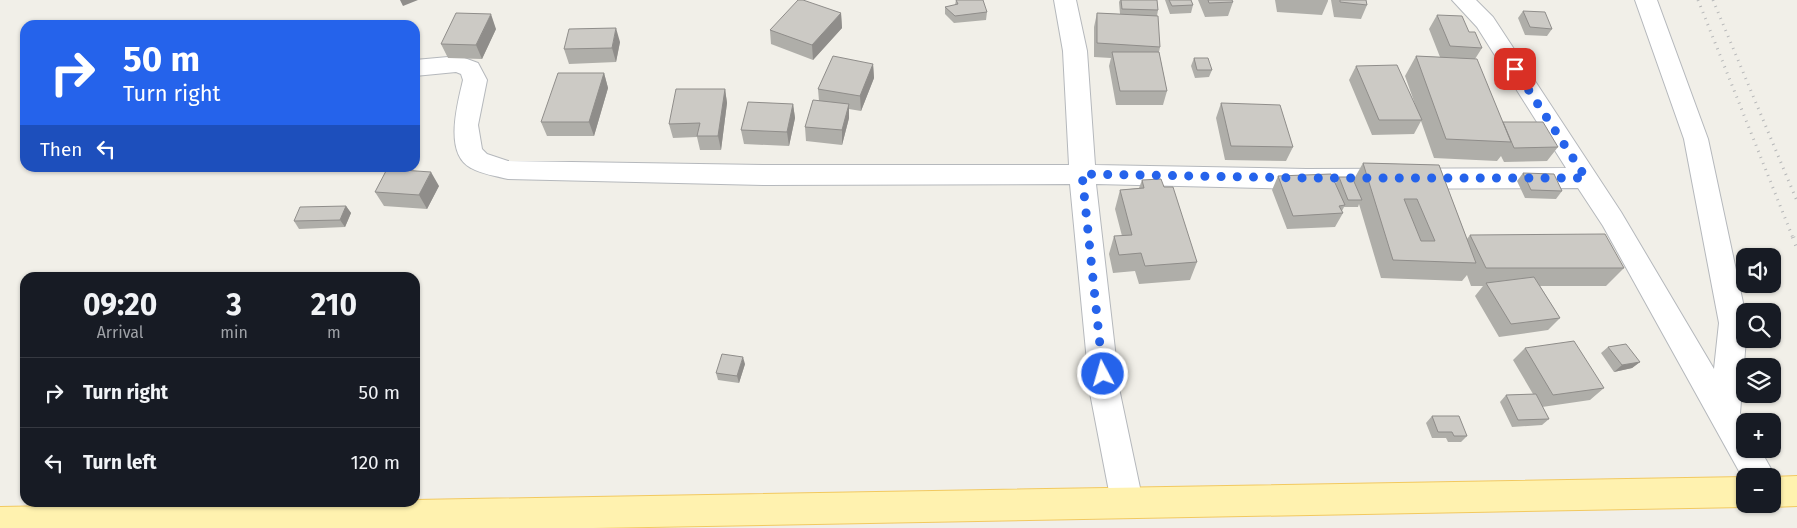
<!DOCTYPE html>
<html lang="en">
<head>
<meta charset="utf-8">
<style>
	:root { --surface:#171b24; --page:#20242c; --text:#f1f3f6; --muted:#9ea1a6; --line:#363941 }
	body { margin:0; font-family:"Fira Sans",sans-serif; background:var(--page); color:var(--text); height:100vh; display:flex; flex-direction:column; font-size:19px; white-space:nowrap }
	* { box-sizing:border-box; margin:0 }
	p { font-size:16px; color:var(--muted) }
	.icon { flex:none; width:28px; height:28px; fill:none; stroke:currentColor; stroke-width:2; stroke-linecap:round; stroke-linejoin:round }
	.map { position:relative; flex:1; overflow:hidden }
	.side { position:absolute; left:20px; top:272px; width:400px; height:235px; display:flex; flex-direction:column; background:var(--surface); border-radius:15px; box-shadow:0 1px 4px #0004 }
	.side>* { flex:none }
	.banner { position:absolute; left:20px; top:20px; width:400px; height:152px; border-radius:15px; box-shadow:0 1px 4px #0004; background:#2563eb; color:#fff; overflow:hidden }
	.tools { position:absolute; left:1736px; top:248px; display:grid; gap:10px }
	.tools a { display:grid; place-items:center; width:45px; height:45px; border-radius:10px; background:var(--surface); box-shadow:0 1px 4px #0004; font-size:25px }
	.pin { position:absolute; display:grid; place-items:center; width:42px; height:42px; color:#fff; margin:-21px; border-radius:10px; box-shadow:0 2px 8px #0006 }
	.me { position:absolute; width:55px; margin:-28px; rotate:354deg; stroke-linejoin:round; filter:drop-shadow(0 0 4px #0008) }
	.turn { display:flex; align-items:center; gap:18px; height:105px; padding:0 20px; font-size:22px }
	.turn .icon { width:65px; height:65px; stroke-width:2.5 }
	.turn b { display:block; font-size:35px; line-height:42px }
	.then { display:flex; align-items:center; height:48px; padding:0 20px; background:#0003; gap:10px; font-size:19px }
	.eta { display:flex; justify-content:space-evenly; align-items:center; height:85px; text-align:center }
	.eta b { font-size:30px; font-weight:700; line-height:35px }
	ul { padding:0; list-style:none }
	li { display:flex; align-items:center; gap:15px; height:70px; padding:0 20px; border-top:1px solid var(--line) }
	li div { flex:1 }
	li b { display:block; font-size:19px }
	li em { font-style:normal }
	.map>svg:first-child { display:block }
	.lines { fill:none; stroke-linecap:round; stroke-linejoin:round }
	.minor-casing { stroke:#b5b8bc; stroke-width:2 }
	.major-casing { stroke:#f2c960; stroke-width:2 }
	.minor { fill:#fff; fill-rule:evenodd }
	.major { fill:#fff2af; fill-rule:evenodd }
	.rail-far1 { stroke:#b6b7b8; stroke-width:3; stroke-dasharray:1 5.5; stroke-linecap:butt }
	.rail { stroke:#b6b7b8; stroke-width:4.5; stroke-dasharray:1 7; stroke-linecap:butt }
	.wall { fill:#afaea9 }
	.shaded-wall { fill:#8f8d8a }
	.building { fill:#cccac5; stroke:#8f8d8a; fill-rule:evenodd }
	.route { stroke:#2563eb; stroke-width:9; stroke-dasharray:0 16.2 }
</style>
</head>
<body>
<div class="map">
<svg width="1797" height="528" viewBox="0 0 1797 528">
	<rect width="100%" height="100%" fill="#f1efe8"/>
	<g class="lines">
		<defs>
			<path id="minor" d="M1054,0h22l11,51 8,114 211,4 260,-1 -89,-141 -25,-27h24l17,17 128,195 93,157 5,-46 -35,-184 -49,-139h22l51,139 37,173 1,27 -6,74 5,9v27h15l15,27 -3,6v-6h-27v6l-142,-256 -25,-38 -272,1 -210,-5 24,209 23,109 -5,11 -11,4 -11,-4 -5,-11 -21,-109 -20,-209 -307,1 -255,-6c-12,-3 -27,-5 -37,-11 -28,-14 -13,-66 -8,-88l-2,-6 -5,-2 -41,4v-16l44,-4 19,7 9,17 -9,45 4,24 5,5 21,7 255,4h306l-6,-114z"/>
			<path id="major" d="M1797,476v30l-25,1 -9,-3h9v-27z
				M1745,477v27h9l-9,3 -1152,21h-593v-21l273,-5h142v-2z"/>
		</defs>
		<use href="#minor" class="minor-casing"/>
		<use href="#major" class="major-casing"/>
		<use href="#minor" class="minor"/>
		<use href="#major" class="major"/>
		<path class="rail-far1" d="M1698,0l95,238
			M1713,0l84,201"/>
		<path class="rail" d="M1793,237l4,10"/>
	</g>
	<path class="wall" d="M956,0l31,12 -1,8 -32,3 -9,-9v-7l10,-2z
		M1120,0h37l1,10 -1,6 3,31 -1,5 8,39 -4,14h-47l-7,-39 2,-8 -17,-1v-30l3,-14 23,1 -1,-12z
		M1165,0h26l2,5 -2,8 -21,1z
		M1198,0h34l1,2 -5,14 -23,1z
		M1275,0h53v1l-6,14 -45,-3z
		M1331,0h35l1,5 -6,14 -27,-2z
		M1523,11l29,18 -5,7 -22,-1 -7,-17z
		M841,13l1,15 -29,32 -42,-16 -1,-14z
		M1437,15l32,17 13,16 -7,11 28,63 55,25 -11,14 -43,1 -3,-6 -4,5 -63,-3 -13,-37 -7,13 -42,1 -23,-55 7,-14 60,41 -11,-31 11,-20 24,1 -11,-28z
		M496,29l-14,30 -34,-1 -7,-14z
		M620,42l-4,20 -47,2 -5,-15z
		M1194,58l18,12 -3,7 -14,1 -4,-12z
		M873,64l1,14 -13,33 -12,-2v9l-7,27 -36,-4 -1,-14 14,-26 -1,-12z
		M604,73l4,15 -14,48h-47l-6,-14z
		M725,89l2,14 -6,47h-21l-3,-13 -24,1 -4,-14z
		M1221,103l72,44 -7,14 -61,-1 -9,-42z
		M793,104l2,14 -6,28 -45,-2 -3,-14z
		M1363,163l76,2 28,74 3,-4 154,33 -18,18h-66l20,32 -12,12 -49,7 -24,-41 8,-10h-12l-4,-11 -5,6 -81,-3 -22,-74 -1,3h-14l-2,4 1,2 -8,14 -48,2 -15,-39 6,-14 58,7 3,-6 15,2z
		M1523,173l39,18 -6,8 -31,-1 -8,-17z
		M1142,180l22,7 33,75 -7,18 -51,4 -4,-13 -22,2 -4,-19 5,-18h8l-7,-27 5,-19 19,-2z
		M439,186l-12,23 -43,-3 -9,-14z
		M346,206l5,7 -6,14 -46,2 -5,-8z
		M1608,347l32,15 -8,6 -18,4 -13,-19z
		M1525,348l79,40 -14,12 -48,7 7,12 -7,6 -30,2 -12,-25 6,-7 27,-1 -20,-34z
		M745,364l-6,19 -21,-3 -2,-7z
		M1432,416l35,20 -6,6h-13l-2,-4h-14l-6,-15z"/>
	<path class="shaded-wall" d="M400,0h18l-15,6z
		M841,13l1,15 -29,32 -1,-15z
		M491,14l5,15 -14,30 -6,-14z
		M616,28l4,14 -4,20 -4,-14z
		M873,64l1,14 -13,33 -1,-15z
		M604,73l4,15 -14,48 -5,-14z
		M725,89l2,14 -6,47 -3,-14z
		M793,104l2,14 -6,28 -2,-14z
		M849,104v14l-7,27v-15z
		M431,172l8,14 -12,23 -8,-14z
		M346,206l5,7 -6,14 -5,-7z
		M743,357l2,7 -6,19 -2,-7z
		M1640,362l-8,6 -18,4 8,-7z"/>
	<path class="building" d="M798,0h5l38,13 -29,32 -42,-15z
		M956,0h27l4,12 -32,4 -10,-9 13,-3z
		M1121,0h36l1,10 -36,-1z
		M1169,0h22l2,5 -21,1z
		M1208,0h24l1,2 -24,1z
		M1340,0h26l1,5 -27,-3z
		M1523,11l22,1 7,17 -22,-2z
		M456,13l35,1 -15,31 -35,-1z
		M1097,13l61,3 2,31 -63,-4z
		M1437,15l25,1 7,16h6l7,16 -32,-2z
		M616,28l-4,20 -48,1 5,-20z
		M1112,52h47l8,39h-47z
		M833,56l40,8 -13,32 -42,-7z
		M1416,56l61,3 34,83 -65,-3z
		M1194,58h14l4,12h-15z
		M1397,65l25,55h-43l-23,-54z
		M558,73h46l-15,49h-48z
		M676,89h49l-7,47h-21l3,-13 -31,1z
		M813,100l36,4 -7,26 -37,-3z
		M748,102l45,2 -6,28 -46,-2z
		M1221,103l59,2 13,42 -62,-1z
		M1503,122h40l15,25 -44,1z
		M1363,163l76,2 37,98 -83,-3zM1404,199h13l18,42h-14z
		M387,169l44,3 -12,23 -44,-3z
		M1523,173l31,1 8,17 -31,-1z
		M1331,174l14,31 -6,1 4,7 -50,3 -15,-40z
		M1339,177h13l10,23h-14z
		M1161,179l3,8h9l24,75 -52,4 -4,-13 -22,2 -5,-19 18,-1 -12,-45 24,-2 -2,-8z
		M346,206l-6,14 -46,1 6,-14z
		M1605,234l19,34h-138l-16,-33z
		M1534,277l26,41 -49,6 -25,-41z
		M1574,341l30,47 -51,7 -28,-47z
		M1626,344l14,18 -18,3 -14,-18z
		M722,354l21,3 -6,19 -21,-3z
		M1536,394l13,25 -31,1 -12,-25z
		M1432,416h27l8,20h-13l-2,-4h-14z"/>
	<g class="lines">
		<path class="route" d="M1103,374l-21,-200 224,4h280l-71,-109"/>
	</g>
</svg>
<div class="tools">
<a><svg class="icon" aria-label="sound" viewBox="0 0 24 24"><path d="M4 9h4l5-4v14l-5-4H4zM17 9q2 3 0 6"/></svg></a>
<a><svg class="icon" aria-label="search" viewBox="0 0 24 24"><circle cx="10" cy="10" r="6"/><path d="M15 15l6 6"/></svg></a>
<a><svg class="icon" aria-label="layers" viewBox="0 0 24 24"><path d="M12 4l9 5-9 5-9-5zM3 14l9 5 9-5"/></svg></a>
<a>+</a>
<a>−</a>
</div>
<div class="pin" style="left:1515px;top:69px;background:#d93025"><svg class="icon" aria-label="arrive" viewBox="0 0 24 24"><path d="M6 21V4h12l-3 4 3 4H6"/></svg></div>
<svg class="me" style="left:1103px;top:374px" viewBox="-20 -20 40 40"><circle r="17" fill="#2563eb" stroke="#fff" stroke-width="3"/><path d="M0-11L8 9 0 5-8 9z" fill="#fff"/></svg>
<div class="banner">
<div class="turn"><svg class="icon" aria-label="right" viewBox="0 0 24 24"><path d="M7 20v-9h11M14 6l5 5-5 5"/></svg><div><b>50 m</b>Turn right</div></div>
<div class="then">Then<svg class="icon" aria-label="left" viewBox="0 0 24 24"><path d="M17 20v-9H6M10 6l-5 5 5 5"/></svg></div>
</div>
<section class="side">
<div class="eta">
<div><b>09:20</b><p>Arrival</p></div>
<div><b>3</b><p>min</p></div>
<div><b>210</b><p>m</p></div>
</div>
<ul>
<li><svg class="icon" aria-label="right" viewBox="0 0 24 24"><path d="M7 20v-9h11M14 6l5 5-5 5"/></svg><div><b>Turn right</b></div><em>50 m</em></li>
<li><svg class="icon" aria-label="left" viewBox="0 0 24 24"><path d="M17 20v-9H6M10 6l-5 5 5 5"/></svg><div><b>Turn left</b></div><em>120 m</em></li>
</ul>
</section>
</div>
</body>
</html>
